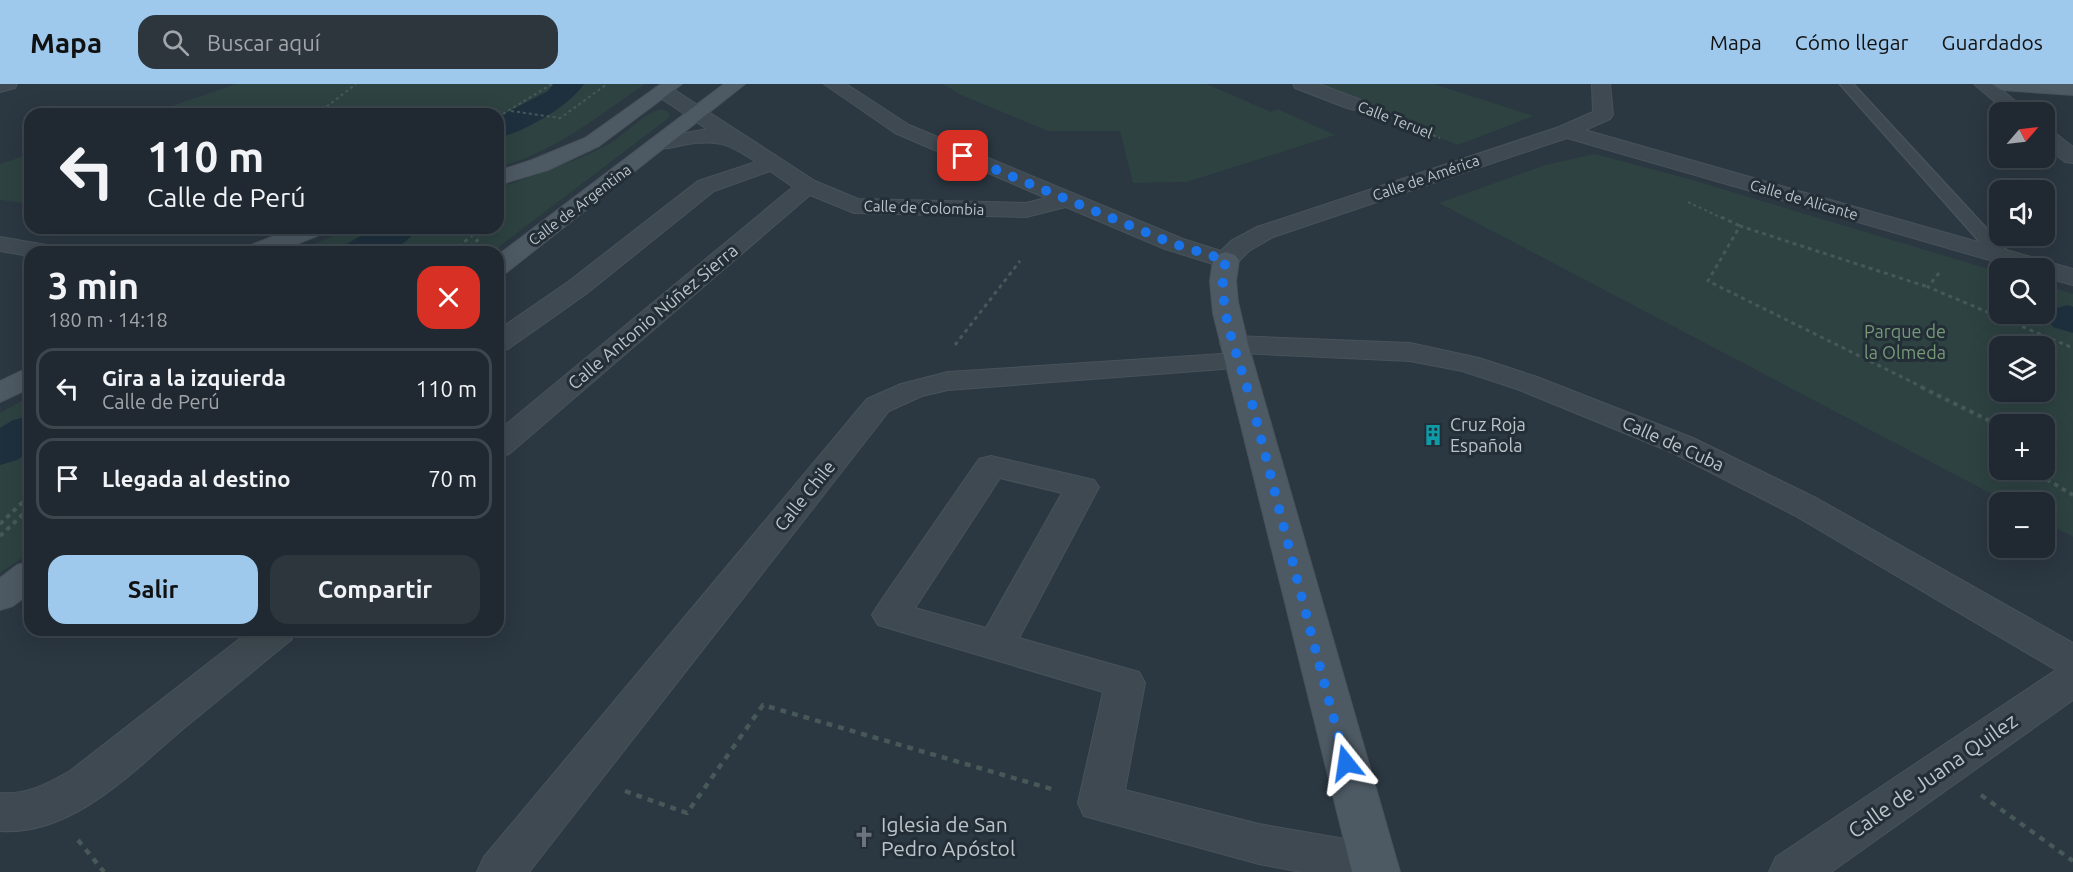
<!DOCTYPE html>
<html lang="es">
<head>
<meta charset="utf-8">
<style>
	:root { --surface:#202931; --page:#2d353d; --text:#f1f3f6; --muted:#a2a6ab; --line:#3d454d; --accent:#9ec9ed }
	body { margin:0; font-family:Ubuntu,sans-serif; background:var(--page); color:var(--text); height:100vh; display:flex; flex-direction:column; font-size:22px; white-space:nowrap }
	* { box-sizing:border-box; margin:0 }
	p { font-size:20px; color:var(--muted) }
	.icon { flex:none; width:33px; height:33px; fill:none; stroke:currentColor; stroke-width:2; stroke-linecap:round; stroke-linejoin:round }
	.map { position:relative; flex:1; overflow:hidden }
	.details { position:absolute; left:24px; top:162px; width:480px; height:390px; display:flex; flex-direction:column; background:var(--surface); border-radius:18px; box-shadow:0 6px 24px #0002,0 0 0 2px var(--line) }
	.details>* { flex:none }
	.guide { position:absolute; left:24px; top:24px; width:480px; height:126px; border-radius:18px; box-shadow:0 6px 24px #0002,0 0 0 2px var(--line); background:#202931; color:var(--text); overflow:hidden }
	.needle { width:39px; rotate:62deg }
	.controls { position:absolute; left:1989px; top:18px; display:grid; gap:12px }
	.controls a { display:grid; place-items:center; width:66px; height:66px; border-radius:12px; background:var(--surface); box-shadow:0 6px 24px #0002,0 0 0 2px var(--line); font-size:30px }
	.pin { position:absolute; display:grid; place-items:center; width:51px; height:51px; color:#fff; margin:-26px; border-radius:12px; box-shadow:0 3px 9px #0006 }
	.me { position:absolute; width:66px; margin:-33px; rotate:345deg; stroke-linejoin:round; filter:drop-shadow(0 0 4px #0008) }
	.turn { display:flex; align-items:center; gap:21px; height:126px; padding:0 24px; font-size:27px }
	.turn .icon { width:78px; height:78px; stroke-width:2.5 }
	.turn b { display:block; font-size:42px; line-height:51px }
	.round { display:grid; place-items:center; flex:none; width:63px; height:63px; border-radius:18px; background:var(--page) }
	.head { display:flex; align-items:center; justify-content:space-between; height:102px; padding:0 24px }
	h1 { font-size:36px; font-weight:600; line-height:45px }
	.button { display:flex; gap:12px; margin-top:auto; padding:12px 24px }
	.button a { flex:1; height:69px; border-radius:18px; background:var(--accent); color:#111; font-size:24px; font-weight:600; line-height:69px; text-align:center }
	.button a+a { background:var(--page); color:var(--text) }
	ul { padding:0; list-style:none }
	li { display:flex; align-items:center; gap:18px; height:81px; margin:0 12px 9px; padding:0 12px; border:3px solid var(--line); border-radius:18px }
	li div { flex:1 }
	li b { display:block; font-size:22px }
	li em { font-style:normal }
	header { display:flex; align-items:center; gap:36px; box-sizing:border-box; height:84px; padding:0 30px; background:var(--accent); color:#111 }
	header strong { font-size:28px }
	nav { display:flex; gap:33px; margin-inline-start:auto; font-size:21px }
	.search { width:420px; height:54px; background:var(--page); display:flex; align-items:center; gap:15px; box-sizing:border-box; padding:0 21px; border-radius:18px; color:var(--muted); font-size:22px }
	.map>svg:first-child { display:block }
	.green { fill:#2d4241; fill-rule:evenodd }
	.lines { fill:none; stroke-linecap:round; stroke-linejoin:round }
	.canal { fill:#1e303e; fill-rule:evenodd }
	.lane-casing { stroke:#48525a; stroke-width:3 }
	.street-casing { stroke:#48525a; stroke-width:2 }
	.secondary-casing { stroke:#48525a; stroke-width:2 }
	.path-far3 { stroke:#465958; stroke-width:2; stroke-dasharray:3 3; stroke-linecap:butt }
	.path-far2 { stroke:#465958; stroke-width:3; stroke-dasharray:4 4; stroke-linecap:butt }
	.path-far1 { stroke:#465958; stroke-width:4; stroke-dasharray:4.5 4.5; stroke-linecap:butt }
	.path { stroke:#465958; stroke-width:4.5; stroke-dasharray:6 6; stroke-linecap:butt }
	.lane { fill:#3e4951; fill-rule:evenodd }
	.street { fill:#3e4951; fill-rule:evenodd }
	.secondary { fill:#4d5963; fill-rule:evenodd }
	.route { stroke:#1a73e8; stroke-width:10; stroke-dasharray:0 18 }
	.labels { text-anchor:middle; stroke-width:6; stroke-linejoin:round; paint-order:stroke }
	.far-street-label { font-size:15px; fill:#bcc4cb; stroke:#232e36 }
	.street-label { font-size:18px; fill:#bcc4cb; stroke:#232e36 }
	.park-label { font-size:18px; fill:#769978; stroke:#232e36 }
	.poi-label { font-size:18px; fill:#bcc4cb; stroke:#232e36; text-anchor:start }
	.near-street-label { font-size:21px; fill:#bcc4cb; stroke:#232e36 }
	.near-poi-label { font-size:21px; fill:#bcc4cb; stroke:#232e36; text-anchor:start }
</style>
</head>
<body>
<header>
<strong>Mapa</strong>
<div class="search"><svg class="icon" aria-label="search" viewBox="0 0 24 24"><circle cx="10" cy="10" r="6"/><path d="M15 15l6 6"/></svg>Buscar aquí</div>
<nav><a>Mapa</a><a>Cómo llegar</a><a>Guardados</a></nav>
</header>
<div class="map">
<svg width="2073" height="788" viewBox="0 0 2073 788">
	<rect width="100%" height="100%" fill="#2b3741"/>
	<path class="green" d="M236,0h409c-45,31 -93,70 -147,83v-53h-350z
		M943,0h264l64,28 7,-3 57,26 -148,47 -54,1 -13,-52h-72l-87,-36z
		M1303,0h131l100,32 -76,29z
		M661,25l8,3 1,5 -178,135h-198l60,-24h144v-40c37,-13 74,-25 109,-43 19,-10 32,-30 54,-36z
		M30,70v50l-30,-4v-36z
		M1595,70l94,25 310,93 1,42h44l1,-29 28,9v243l-28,-15 -1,-20h-37l-568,-299 106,-38zM2000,262h44v46h-44zM2044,340v46h-44v-46z
		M30,312v157l-30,20v-160z"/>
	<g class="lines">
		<path class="canal" d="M554,0h30c-16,23 -58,47 -86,54v-21l50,-26z
			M374,144h44c-19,28 -46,24 -76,24l5,-8z
			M2068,221l5,2v26l-20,-6 -6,-9 6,-9z
			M30,332v36l-13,8 -17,5v-37l13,-8z"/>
		<defs>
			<path id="lane" d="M1840,0h13l155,168 2,4 -2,4h-12z"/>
			<path id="street" d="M0,0h17l-2,4 -15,4z
				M824,0h22l63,41 274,114 38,12 10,-10 26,-14 302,-100 34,-15 -1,-28h18l3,31 -3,4 -25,11 488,139v16l-29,-8v-9h-27l-450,-130 -294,99 -24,14 -14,14 -9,3 -61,-19 -99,-42 -40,10 -172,-4 -44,-18 -301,259 -11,3v-26l295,-244 -23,-16 -56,20 -128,103 -78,55 -10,2v-21l70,-48 130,-101 58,-19c-28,-19 -39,-23 -73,-17 -9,2 -19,5 -28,2l-3,-4 3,-4 52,-10 -51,-34 -2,-4 2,-4h14l145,94 43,18 168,4 20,-5 -151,-65z
				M1293,0h26l42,16 3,4 -10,6 -7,-2 -52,-20z
				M1974,0h21l33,28h-21z
				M2044,44l7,2 22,17v16l-8,-1 -21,-17z
				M0,153l58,10 3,5h-31v4l-30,-5z
				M1234,252l176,7 69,15 58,19 156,61 125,61 255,144v57l-242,172h-62l7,-15 280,-187 -262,-155 -123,-63 -154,-63 -55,-18 -52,-10 -170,-8 9,2 4,6 -4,6 -301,23 -26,6 -33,15 -360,461h-52l7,-15 383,-458 34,-15 47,-12 289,-19 -13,-3 -4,-6 4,-6z
				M991,372l103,24 5,7 -80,151 120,34 6,11 -20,107 134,34 115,20 17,6 7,15 -4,7h-93l-42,-8 -175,-48 -6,-13 25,-111 -225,-67 -6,-10 6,-10 101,-146zM1000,394l62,15 -76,135 -71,-20z
				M251,546h45l-5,10c-36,29 -71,59 -107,88 -51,43 -111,108 -184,103v-38c27,2 47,-9 70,-22z"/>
			<path id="secondary" d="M661,0h21l-83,62 -51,24 -50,15v-14l34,-11 53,-22z
				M724,0h21l-238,188 -9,3v-20z
				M1992,0h81v11l-72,-5z
				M295,144h33l-4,5 -47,19h-34l3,-5z
				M1226,168l9,3 4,5 -3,21 2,21 10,42 152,528h-48l-139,-559 -3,-32 3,-21 4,-5z
				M30,283v21l-30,14v-21z
				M30,478v31l-17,13 -13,4v-32l17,-13z"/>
		</defs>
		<use href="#lane" class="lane-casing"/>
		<use href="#street" class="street-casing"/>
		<use href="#secondary" class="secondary-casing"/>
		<path class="path-far3" d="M511,27l49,7
			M317,30l39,-30
			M1383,31l57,23
			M498,33l54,-33
			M559,35l48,-35
			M1688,118l36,17"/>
		<path class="path-far2" d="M1721,133l19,9
			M452,168l29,-24
			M463,168l16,-13
			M1939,189l-11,14 145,61
			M955,261l65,-84
			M1924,304l-216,-107 32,-55 188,61"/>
		<path class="path-far1" d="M1921,303l79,39
			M2031,386l42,25
			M0,440l30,-29
			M0,452l30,-28"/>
		<path class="path" d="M625,707l62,22 76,-108 292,85
			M1981,711l92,66
			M78,756l26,32"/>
		<use href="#lane" class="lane"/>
		<use href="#street" class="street"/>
		<use href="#secondary" class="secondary"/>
	</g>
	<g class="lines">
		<path class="route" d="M963,72l211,88 52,16c-13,47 18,109 29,155 30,116 59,233 91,348"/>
	</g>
	<defs>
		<symbol id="building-bare" viewBox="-9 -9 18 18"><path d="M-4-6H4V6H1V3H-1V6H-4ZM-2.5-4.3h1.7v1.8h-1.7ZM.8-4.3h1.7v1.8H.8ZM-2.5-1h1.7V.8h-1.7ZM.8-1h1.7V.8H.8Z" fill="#0f9aa8" stroke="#232e36" stroke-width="2.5" paint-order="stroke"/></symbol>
		<symbol id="church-bare" viewBox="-9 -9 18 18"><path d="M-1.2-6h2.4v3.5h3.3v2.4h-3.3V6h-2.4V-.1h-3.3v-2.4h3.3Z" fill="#6b7280" stroke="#232e36" stroke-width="2.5" paint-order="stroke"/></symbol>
	</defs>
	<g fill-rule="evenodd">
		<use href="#building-bare" x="1418" y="336" width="30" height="30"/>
		<use href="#church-bare" x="849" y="738" width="30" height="30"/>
	</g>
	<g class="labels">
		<g class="far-street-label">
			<text transform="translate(1395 36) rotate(21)" y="5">Calle Teruel</text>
			<text transform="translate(1426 94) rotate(-19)" y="5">Calle de América</text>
			<text transform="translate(1804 116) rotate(16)" y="5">Calle de Alicante</text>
			<text transform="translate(580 121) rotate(-37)" y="5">Calle de Argentina</text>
			<text transform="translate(924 124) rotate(2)" y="5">Calle de Colombia</text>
		</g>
		<g class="street-label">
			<text transform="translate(653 233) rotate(-40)" y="6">Calle Antonio Núñez Sierra</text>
			<text transform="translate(1673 360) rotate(24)" y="6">Calle de Cuba</text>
			<text transform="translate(805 412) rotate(-51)" y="6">Calle Chile</text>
		</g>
		<g class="park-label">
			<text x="1905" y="254">Parque de<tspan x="1905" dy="21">la Olmeda</tspan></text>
		</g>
		<g class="poi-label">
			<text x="1450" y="347">Cruz Roja<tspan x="1450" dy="21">Española</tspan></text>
		</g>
		<g class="near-street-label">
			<text transform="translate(1933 692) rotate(-35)" y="7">Calle de Juana Quilez</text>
		</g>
		<g class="near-poi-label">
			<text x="881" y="748">Iglesia de San<tspan x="881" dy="24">Pedro Apóstol</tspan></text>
		</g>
	</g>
</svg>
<div class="controls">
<a><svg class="needle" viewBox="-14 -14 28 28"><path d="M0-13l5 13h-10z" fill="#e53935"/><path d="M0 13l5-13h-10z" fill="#a2a6ab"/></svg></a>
<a><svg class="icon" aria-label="sound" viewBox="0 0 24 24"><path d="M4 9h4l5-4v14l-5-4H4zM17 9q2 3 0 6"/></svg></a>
<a><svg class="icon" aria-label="search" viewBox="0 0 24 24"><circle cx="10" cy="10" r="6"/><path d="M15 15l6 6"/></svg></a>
<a><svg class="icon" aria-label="layers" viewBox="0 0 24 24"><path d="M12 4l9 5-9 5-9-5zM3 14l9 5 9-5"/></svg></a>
<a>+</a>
<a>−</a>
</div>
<div class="pin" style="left:963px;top:72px;background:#d93025"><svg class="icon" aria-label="arrive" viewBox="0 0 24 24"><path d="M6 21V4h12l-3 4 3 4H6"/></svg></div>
<svg class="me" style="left:1346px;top:679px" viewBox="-20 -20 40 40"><path d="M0-17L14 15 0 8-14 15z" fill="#1a73e8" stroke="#fff" stroke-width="4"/></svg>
<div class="guide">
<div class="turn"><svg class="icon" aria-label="left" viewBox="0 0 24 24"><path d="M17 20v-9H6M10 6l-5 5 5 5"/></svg><div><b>110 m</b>Calle de Perú</div></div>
</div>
<section class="details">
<div class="head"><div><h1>3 min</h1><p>180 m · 14:18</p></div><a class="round" style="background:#d93025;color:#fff"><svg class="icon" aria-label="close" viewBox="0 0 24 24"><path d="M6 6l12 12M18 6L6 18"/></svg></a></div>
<ul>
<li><svg class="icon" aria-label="left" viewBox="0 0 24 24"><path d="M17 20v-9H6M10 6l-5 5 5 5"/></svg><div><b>Gira a la izquierda</b><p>Calle de Perú</p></div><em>110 m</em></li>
<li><svg class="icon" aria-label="arrive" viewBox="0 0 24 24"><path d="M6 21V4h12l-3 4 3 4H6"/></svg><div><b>Llegada al destino</b></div><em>70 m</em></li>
</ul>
<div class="button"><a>Salir</a><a>Compartir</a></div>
</section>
</div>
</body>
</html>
